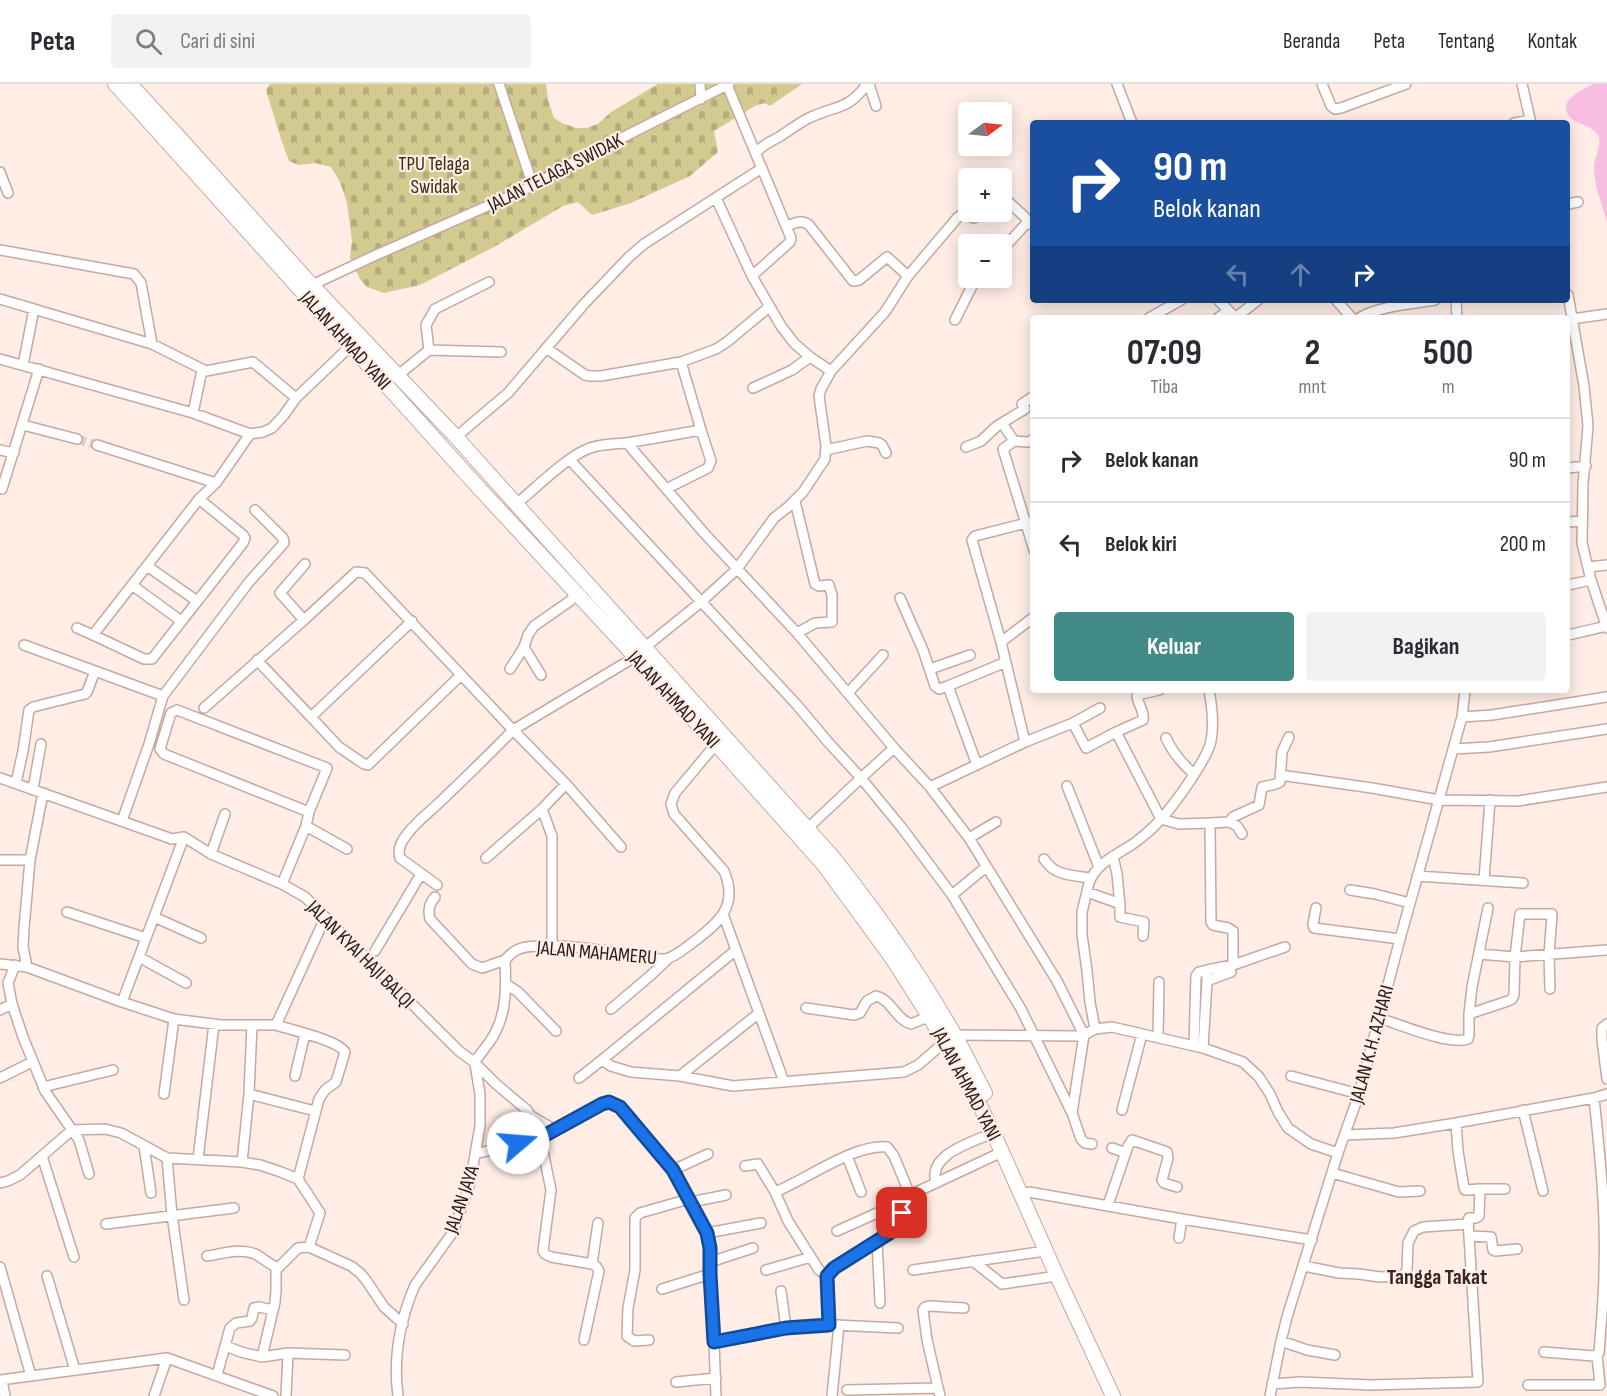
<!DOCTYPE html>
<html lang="id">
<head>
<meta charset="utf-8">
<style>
	:root { --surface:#fff; --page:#f2f2f3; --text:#2b2b33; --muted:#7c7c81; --line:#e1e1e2; --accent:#438b87 }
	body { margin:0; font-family:"Sofia Sans Condensed",sans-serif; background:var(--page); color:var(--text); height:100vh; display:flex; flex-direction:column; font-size:22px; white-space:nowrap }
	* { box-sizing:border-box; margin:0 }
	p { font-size:20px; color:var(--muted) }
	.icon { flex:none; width:33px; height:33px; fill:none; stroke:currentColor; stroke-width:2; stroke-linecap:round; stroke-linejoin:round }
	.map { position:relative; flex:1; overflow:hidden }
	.side { position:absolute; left:1030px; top:231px; width:540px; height:378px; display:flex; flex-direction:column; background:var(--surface); border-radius:6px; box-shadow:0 3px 15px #0003 }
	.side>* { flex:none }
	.banner { position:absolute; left:1030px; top:36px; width:540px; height:183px; border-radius:6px; box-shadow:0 3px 15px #0003; background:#1a4fa0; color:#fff; overflow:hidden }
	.needle { width:39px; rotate:75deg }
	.fabs { position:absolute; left:958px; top:18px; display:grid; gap:12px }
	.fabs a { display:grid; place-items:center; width:54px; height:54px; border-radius:6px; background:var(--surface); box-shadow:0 3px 15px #0003; font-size:30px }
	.pin { position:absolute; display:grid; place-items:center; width:51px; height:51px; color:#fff; margin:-26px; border-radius:12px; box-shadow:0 3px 9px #0006 }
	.me { position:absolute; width:66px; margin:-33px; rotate:72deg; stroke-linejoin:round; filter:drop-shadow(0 0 4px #0008) }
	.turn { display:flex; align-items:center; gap:21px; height:126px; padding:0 24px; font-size:27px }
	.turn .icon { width:78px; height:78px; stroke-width:2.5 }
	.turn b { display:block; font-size:42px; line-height:51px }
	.lanes { display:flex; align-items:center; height:57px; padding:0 24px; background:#0003; justify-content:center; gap:30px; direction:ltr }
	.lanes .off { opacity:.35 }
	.eta { display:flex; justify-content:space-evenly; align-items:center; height:102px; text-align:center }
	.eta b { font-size:36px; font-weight:700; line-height:42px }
	.primary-button { display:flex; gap:12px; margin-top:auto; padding:12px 24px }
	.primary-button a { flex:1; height:69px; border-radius:6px; background:var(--accent); color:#fff; font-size:24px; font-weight:700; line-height:69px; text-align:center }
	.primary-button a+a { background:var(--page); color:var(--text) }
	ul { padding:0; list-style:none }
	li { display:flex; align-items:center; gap:18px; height:84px; padding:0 24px; border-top:2px solid var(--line) }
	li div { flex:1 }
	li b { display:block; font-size:22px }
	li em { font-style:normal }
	header { display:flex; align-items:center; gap:36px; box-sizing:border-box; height:84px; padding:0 30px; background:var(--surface); border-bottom:2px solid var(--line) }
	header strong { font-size:28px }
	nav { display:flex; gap:33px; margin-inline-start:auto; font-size:21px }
	.search { width:420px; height:54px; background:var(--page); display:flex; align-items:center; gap:15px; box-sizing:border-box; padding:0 21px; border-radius:6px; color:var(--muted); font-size:22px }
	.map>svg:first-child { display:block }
	.cemetery { fill:url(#cemetery-stones) }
	.water { fill:#f8bde3 }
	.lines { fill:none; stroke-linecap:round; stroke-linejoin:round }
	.minor-tunnel { stroke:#decdc7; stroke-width:9; stroke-dasharray:9 4.5; stroke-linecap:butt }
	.minor-casing { stroke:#c5a99f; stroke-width:12 }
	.highway-casing { stroke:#c5a99f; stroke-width:16 }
	.minor { stroke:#fff; stroke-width:9 }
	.highway { stroke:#fff; stroke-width:14 }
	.route-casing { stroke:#114b97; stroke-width:15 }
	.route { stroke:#1a73e8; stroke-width:10 }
	.labels { text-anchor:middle; stroke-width:4.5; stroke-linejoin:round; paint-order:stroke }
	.park-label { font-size:20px; fill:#332f12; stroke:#ffede6 }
	.street-label { font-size:20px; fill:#241a16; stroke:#ffede6 }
	.quarter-label { font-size:22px; font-weight:bold; fill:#3a251d; stroke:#ffede6 }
</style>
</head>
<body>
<header>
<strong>Peta</strong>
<div class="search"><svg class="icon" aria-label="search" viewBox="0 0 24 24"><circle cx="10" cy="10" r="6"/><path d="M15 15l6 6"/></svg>Cari di sini</div>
<nav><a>Beranda</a><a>Peta</a><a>Tentang</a><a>Kontak</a></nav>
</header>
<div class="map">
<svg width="1607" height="1312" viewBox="0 0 1607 1312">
	<defs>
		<pattern id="cemetery-stones" width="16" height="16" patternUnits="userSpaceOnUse" patternTransform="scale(1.5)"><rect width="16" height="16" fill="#d3ca8f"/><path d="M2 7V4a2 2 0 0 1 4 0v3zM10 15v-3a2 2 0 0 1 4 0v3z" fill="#b5ad7b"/></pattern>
	</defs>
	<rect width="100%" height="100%" fill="#ffede6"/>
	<path class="cemetery" d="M270,0h276l2,16 6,18 8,5 14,5h11l11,-4 13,-12 47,-28h144l-32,22 -6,-3 -9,3 -41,25 4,21 -28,24 -59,27 -39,12 -14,-13 -15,4 -69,41 -74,38 -36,8 -17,-6 -7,-8 -10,-21 2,-17 -5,-38 -7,-21 -9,-15 -16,-4 -16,2 -10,-4 -10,-28 -13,-43z"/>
	<path class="water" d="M1593,0h14v138c-5,-19 -13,-35 -13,-55 0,-9 9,-23 4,-32 -7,-12 -30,-10 -32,-26 -1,-12 18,-20 27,-25z"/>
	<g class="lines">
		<path class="minor-tunnel" d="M77,355l20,6"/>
		<defs>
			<path id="minor" d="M499,0l34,102
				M700,0l1,15
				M869,0l7,22
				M1117,0l15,39
				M1322,0l9,22 4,3 6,-1 65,-24
				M1522,0l9,39
				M727,1l64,153 -1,4 -38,34
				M1514,39l16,-3
				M756,69c6,-8 14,-11 23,-16 11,-7 21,-15 32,-20 27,-12 37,-7 56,-33
				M0,88l8,21
				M1002,112l23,21 3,7
				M716,114l36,78 29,50 13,17 16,14 21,14
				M1568,120l10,-2
				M787,142c8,-3 15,-7 22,-1l44,56 6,-1 28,-23 21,19
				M0,166l134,24 7,9 11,61
				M1002,166l22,-24 4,-2 6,-1
				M312,201l64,-30 157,-69 45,-26 151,-76
				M1568,211l16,91 4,40 -5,58 -1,59 9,37 16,48
				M0,215l152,45 54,27 47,-9 43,36
				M1218,216l18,18
				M1336,216l16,18
				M1456,216l1,18
				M1149,234l32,-18
				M1218,234l10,-7
				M1235,234l23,-18
				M1359,234c20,-12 53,-14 76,-18
				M1572,235l35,-5
				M955,236l17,-34 7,-8
				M546,264l39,27 5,1h11l80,-14 35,-13 11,-7 42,-35
				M429,266l72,2
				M0,275l193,54 57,21 13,-2 9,-4 12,-13 12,-17 41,-39 14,-14
				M23,281l11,-56
				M397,292l32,-26 -3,-25 9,-16 54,-27
				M753,304l39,-18 18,-13
				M193,329l9,-43
				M1002,339l12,18 -11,8 31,101
				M23,341l54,14
				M456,353l52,-44 76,-89 45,-47 15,-13 118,-76
				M1014,357l14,1 6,-3
				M627,359l74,-13 -20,-68
				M97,361l119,38
				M966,363l15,-6 16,-15 28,-17 -3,-5 12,-8
				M0,366l14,3
				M826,366l41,-9 12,2 3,2 4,8
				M570,376l227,245 31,37 33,36 41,50 50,67 69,114 51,104 9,26 4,4 7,1
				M1568,384l18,-2
				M2,405l37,-120
				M666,405l42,-21 3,-7 -10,-31
				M795,417l20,83 4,2 10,-1 3,10v27l-17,1 -18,10
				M515,421c20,-16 52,-49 75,-57 11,-4 25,-4 37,-5l77,90 93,100 97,115 36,39 39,51 88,143 27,54 -12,78
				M1568,438l14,-1
				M147,482l50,35
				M1588,483l19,-2
				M132,501l49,36
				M1568,501l23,-5
				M900,514l23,52 12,36 4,3 9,-3 29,79
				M304,536l-24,-27 25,-29
				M77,544l16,7 106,-136 17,-16 34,-49
				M93,551l51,24h8l91,-116 2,-5 -2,-3 -44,-36
				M1568,551l39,-9
				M1001,558l33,-25
				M24,561l139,51
				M524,563l17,28
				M644,564l57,-46 36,-33 37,-51 14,-11 15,-15 22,-33 1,-13 -7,-50 2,-7 10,-18 54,-59 23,-36 50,-59 5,-3 11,4 6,-6
				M257,576l54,57 101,-96
				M510,585l14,-22 4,-12 6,-9 36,-25 6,-7
				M930,585l40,-14
				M948,602l58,-24
				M848,609l35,-38
				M204,624l100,-88 52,-48 9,1 148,157c-23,24 -47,47 -71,70 -11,11 -24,20 -34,33 -6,7 -11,16 -8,25l37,27
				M311,633l28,30 25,17 4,1 93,-90
				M1462,633l30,-2 115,-18
				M1073,639l27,-15
				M1116,648l27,-12c2,-9 -6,-16 -6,-25l22,-5
				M1166,654c7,15 15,25 28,36
				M1025,658l48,-19 13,25 30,-16 45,87 18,5 31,-1 1,99 2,3 15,3 5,3v34
				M1453,665l36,-2 118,-18
				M1280,691l92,13 67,12 79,1 89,-14
				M0,694l172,61 12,-2 27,17 71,30 23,13 154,154 15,11 22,22 31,26 7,13 9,28 8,39 -8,61 2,3 6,3 41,7 4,2 3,5 -15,69
				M16,699l7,-32 6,-41 4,-3 52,-13 2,-2 8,-21
				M1067,702l32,81
				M930,703l95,-45 -24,-100 -29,-102 3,-4 59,-15
				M33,705l8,-45
				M122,737l27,-77 14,-48 86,-114 35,-39 -1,-5 -28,-28
				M1229,738l8,4 5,8
				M1210,739l19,-1 4,-5 26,-12 3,-18 14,-3 4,-2 2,-30 7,-15
				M306,742l41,23
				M808,744l53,-50 33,-30
				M969,754l27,-16
				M621,763l-55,-63 -53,-54 122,-73
				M211,770l14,-40
				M1113,772l4,18 3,31
				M486,774l56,-49
				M1044,775c11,17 27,16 46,19
				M0,776h30l-6,68 -1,19 4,20
				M30,776l13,-67
				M1417,792l106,7
				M1484,796l6,-80
				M282,800l24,-58 3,-14 18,-44 -150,-58 -6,3 -11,36 4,5 145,58
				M1350,806l25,4 35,9
				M1087,808l28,10 5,3v12l24,5 -1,14
				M952,811l34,-28
				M435,813c-6,7 -7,13 -5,22l42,45 10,4 23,-8
				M1316,824l-3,16 1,4 86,11
				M67,828l79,26
				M723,830l61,168
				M154,833l47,21
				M552,861v-109l-10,-27 24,-25
				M375,867l46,-77
				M1479,870l36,3 92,-7
				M139,873l47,26
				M0,880l27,3 95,35 62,-165
				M15,881l-7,18 4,21 11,33 22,54 34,49 10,34
				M1207,897v-11l26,-5 52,-18
				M506,900l12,8 38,39
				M122,918l52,17 47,6h55l49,-107
				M806,924l48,7 6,-2 7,-12 9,-5c16,4 20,24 35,28l19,-8
				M611,925l40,-34 17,-16
				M0,926l12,-6
				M1469,930l39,-13 4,-2 2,-4 1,-38 5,-43h32v1l-3,39 1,35
				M1379,934c20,6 71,28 89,21l1,-4v-21l3,-27 16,-79
				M1607,940l-5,4v12l5,39
				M276,941c15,5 62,15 69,27l-9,30 -11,8 -6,9 -21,80
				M1095,945l-5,-27 -3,-31 -5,-36v-23l7,-29c8,-22 31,-29 48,-42 8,-6 17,-14 24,-22 13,-14 47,-61 50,-78 3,-16 1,-35 -2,-51
				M955,951l124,1 5,-1 11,-6 17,-2 91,21 40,14 16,15 11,17 8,18 10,16 23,16 27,9
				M1158,953l1,-55
				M1194,962l2,-70 3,-4 8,-2
				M1203,964l4,-67 24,-9
				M602,976l9,6 20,6 49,4 53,10 171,-14 14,-7 28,-24
				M474,978c8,-10 17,-20 22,-31 11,-22 10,-47 9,-71 3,-3 6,-7 10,-9 8,-5 18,-5 27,-5 26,-1 52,3 78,7 14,3 30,7 45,6 9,-1 20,-11 27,-16 27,-20 47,-37 32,-72l-50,-57 -3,-10 4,-11 41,-49
				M295,992l10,-42
				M680,992l79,-63
				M1291,992l68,18
				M0,994l32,-16
				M579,994l23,-18 134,-110
				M43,1003l70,-17
				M164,1010l10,-75
				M249,1010l66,17
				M1122,1026l20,-76
				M1523,1026l20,81
				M531,1032l24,14
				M1345,1051l49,-2 62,-10 138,-25 13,-4
				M144,1062l7,47
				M1112,1064l14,5
				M475,1070l65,-16 62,-34 7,-2 11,5 53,63 34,63 3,15v26l4,68
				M42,1072l32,101
				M847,1072l14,36
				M167,1074l5,57 12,85
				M198,1075l16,-135
				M242,1078l7,-68 3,-69
				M745,1082l13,-2 17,28c32,-13 79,-48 112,-45l7,9 16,39
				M673,1086l35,-16
				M1332,1089l67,19 21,-1
				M0,1099l8,-2 12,-6 52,-45 33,-1 16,4 46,25 75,4 18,3 21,7 17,7 22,34 -11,34
				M936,1099c-9,-29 37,-41 57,-50
				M1480,1105h25
				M775,1108l13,29 31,49 8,6
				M1029,1108l153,27 -3,19
				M691,1118l35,-7
				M1108,1121l20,-59 4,-6 35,12 1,6 -6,22 2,3 13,4
				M1182,1135l130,21
				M106,1140l128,-16
				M837,1147l69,-31
				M707,1149l54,-10
				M1469,1152l22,1 2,13 2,1 22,-2
				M877,1156l3,63
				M207,1172c15,-2 35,-9 50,-1 7,4 13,10 21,13l20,-20 11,-1 42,19 9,7 6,7 18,27 19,17
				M973,1177l29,23 55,-8
				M710,1178l43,-14
				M592,1180l6,-41
				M1304,1182l35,7 20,1 21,3 22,-1 5,-5 1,-28 6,-12 9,-4 45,-3
				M0,1183l31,109
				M766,1186l45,-13
				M913,1186l133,-19
				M47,1192l28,94
				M662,1205l48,-15
				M781,1207l5,37
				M835,1241l63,3
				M649,1256l-15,1 -7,-5 1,-28 7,-38v-52l5,-5 49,-14
				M1281,1257l26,9 28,5
				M226,1262l15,6 21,5 26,-4
				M1544,1268l50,4 5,-3c2,-28 5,-56 5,-84 2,-57 -4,-114 -10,-171
				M262,1273l13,-55 1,-11v-24
				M217,1291l13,-47 6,-5 14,-2 2,-3 2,-10 5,-1 14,3
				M0,1296l167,-22
				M2,1296l3,16
				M676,1298l40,-4
				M1272,1300l28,-2 71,3 107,-3 -10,-162 1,-2h7l3,-2 1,-27 -15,1 -1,-2 -6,-37 -2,-28
				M1528,1301h72l-3,-29
				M847,1306l91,-2
				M154,1312l13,-38 106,38
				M286,1312l2,-43 57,2
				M398,1312c-5,-38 2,-76 17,-111l38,-53 17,-49 10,-57v-32l-5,-30
				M716,1312l-2,-54 72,-14 43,-3 -2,-49 3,-4 65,-43 3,-3 8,-26 4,-5 92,-43
				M832,1312l7,-71
				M940,1312l-13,-56 -4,-30 2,-3 4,-1 35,2
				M1270,1312l11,-55 6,-24 51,-164 21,-59 41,-155 62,-222 3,-27"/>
			<path id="highway" d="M115,0l363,403 238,257 108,121 68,93 59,93 24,44 27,57 55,124 56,120
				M130,0l48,52 131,146 147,155 375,418c45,56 86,115 122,177 12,20 21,41 32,61"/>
		</defs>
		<use href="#minor" class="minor-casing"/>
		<use href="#highway" class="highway-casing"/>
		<use href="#minor" class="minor"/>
		<use href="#highway" class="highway"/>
	</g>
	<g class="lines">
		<defs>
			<path id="route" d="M518,1059l22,-5 62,-34 7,-2 11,5 53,63 34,63 3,15v26l4,68 72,-14 43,-3 -2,-49 7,-8 62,-39 6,-16"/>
		</defs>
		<use href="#route" class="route-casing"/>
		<use href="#route" class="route"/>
	</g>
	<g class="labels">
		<g class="park-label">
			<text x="434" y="86">TPU Telaga<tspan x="434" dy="23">Swidak</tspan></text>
		</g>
		<g class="street-label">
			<text transform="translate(555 88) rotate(-27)" y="7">JALAN TELAGA SWIDAK</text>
			<text transform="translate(346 256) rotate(48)" y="7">JALAN AHMAD YANI</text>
			<text transform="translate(674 615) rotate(47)" y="7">JALAN AHMAD YANI</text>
			<text transform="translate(597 868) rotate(5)" y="7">JALAN MAHAMERU</text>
			<text transform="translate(361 870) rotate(45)" y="7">JALAN KYAI HAJI BALQI</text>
			<text transform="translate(1371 960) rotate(-75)" y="7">JALAN K.H. AZHARI</text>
			<text transform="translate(967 1000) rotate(62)" y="7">JALAN AHMAD YANI</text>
			<text transform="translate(461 1115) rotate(-71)" y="7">JALAN JAYA</text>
		</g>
		<g class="quarter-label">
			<text x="1437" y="1200">Tangga Takat</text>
		</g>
	</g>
</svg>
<div class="fabs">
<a><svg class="needle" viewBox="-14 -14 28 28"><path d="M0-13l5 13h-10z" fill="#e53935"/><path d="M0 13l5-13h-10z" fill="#7c7c81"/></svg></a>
<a>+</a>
<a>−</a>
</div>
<div class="pin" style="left:902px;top:1129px;background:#d93025"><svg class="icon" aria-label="arrive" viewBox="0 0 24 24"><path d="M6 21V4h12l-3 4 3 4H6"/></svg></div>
<svg class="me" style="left:518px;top:1059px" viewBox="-20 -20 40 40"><circle r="19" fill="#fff"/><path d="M0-13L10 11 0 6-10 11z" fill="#1a73e8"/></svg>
<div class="banner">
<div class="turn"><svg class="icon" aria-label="right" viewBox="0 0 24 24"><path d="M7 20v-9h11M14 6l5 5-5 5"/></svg><div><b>90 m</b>Belok kanan</div></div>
<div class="lanes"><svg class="icon off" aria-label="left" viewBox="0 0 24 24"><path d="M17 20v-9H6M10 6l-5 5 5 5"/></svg><svg class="icon off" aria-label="ahead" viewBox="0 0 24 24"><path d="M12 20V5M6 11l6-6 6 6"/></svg><svg class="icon" aria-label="right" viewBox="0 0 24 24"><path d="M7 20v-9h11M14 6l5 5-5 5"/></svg></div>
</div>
<section class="side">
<div class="eta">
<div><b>07:09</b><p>Tiba</p></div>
<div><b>2</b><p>mnt</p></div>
<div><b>500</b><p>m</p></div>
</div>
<ul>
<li><svg class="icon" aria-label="right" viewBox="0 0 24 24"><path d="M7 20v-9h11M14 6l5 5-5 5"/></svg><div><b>Belok kanan</b></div><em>90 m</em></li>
<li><svg class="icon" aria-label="left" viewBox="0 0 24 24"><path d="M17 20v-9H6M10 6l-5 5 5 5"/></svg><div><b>Belok kiri</b></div><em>200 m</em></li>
</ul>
<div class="primary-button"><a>Keluar</a><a>Bagikan</a></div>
</section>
</div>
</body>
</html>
